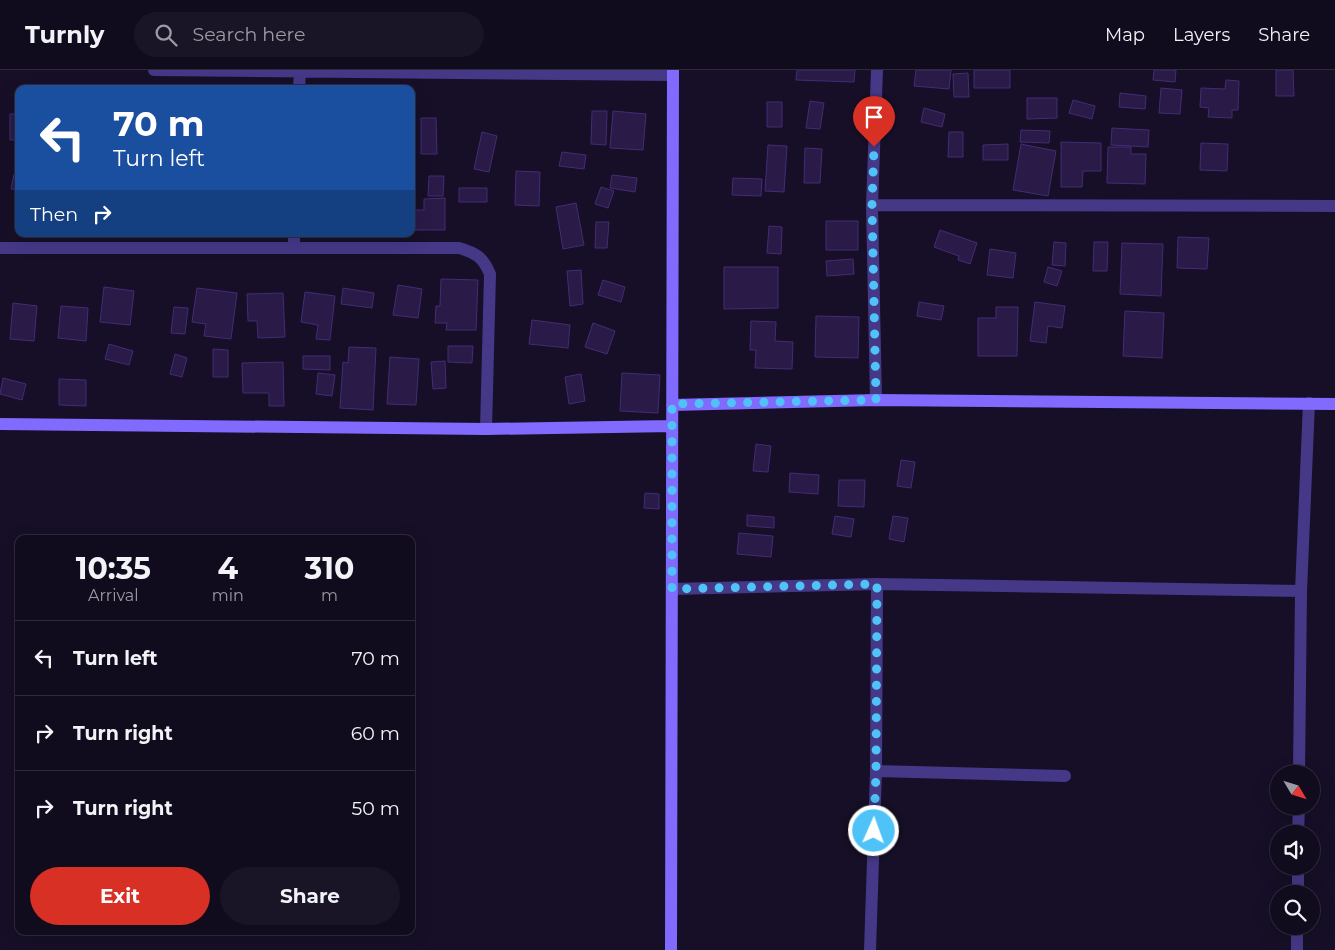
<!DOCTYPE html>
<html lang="en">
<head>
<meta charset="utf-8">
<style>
	:root { --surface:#100b1d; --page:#191426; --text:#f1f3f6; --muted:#9c9ba4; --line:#302b3b; --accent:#d93025 }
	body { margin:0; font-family:Montserrat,sans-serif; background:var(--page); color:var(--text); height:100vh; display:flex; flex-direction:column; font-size:19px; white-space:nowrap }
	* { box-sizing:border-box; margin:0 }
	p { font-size:16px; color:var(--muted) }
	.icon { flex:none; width:28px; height:28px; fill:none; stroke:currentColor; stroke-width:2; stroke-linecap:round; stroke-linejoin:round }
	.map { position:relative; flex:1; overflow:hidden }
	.details { position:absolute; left:15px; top:465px; width:400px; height:400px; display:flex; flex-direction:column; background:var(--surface); border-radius:10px; box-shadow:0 5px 20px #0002,0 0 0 1px var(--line) }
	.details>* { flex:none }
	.banner { position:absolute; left:15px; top:15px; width:400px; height:152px; border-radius:10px; box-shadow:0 5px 20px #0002,0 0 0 1px var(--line); background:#1a4fa0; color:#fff; overflow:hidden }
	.needle { width:32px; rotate:128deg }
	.controls { position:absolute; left:1270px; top:695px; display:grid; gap:10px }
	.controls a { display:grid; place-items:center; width:50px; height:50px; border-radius:50%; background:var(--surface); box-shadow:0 5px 20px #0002,0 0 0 1px var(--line); font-size:25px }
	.pin { position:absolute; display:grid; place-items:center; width:42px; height:42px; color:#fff; margin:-51px -21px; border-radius:50% 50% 50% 0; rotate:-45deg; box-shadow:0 0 5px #0007 }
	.pin .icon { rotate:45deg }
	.me { position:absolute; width:55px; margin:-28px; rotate:2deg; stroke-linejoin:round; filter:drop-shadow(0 0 4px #0008) }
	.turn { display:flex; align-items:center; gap:18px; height:105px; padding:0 15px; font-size:22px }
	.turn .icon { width:65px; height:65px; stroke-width:2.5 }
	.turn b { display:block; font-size:35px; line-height:42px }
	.then { display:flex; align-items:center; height:48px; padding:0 15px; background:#0003; gap:10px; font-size:19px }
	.eta { display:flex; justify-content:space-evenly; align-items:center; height:85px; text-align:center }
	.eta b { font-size:30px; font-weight:700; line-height:35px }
	.primary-button { display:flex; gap:10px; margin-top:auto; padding:10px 15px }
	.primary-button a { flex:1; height:58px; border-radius:30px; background:var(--accent); color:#fff; font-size:20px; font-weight:700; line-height:58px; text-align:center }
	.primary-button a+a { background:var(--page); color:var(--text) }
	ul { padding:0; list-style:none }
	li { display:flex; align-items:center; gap:15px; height:75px; padding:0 15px; border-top:1px solid var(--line) }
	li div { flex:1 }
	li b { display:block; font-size:19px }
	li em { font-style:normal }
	header { display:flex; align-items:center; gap:30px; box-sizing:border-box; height:70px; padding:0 25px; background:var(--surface); border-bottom:1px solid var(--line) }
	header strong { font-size:24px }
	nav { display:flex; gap:28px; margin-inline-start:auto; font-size:18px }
	.search { width:350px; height:45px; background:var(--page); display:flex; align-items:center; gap:12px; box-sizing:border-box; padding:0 18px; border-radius:28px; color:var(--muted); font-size:19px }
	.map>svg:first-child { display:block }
	.building { fill:#291a48; stroke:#432c75 }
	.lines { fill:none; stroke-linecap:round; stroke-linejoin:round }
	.street { stroke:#453887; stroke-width:12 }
	.secondary { stroke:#816bff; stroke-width:12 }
	.route { stroke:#4fc3f7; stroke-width:9; stroke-dasharray:0 16.2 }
</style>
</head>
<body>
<header>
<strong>Turnly</strong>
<div class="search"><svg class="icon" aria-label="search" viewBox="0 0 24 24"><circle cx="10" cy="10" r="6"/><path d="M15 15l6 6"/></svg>Search here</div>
<nav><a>Map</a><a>Layers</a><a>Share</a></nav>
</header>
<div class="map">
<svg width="1335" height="880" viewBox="0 0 1335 880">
	<rect width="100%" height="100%" fill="#160f27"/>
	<path class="building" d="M797,0h58l-1,12 -58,-2z
		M916,0h35l-2,19 -35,-3z
		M974,0h36v18h-36z
		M1154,0h22l-1,12 -22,-2z
		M1276,0h17l1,26h-18z
		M968,3l1,24h-15l-1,-23z
		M1226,10l13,1 -1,29h-6v8l-24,-1 1,-9 -9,-1 1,-19 24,1z
		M1161,18l21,2 -2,24 -21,-1z
		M1120,23l26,3 -1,13 -26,-2z
		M1027,28h30v20l-30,1z
		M1073,30l22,6 -3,13 -23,-6z
		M810,31l14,2 -4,26 -14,-1z
		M767,32h15v25h-15z
		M924,38l21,6 -3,13 -21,-5z
		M592,41h15l-1,34 -15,-1z
		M613,41l33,3 -3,36 -33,-2z
		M10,44h9v26h-9z
		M421,48h15l1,36h-16z
		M1112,58l37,2 -1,17 -37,-2z
		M1021,60l29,1 -1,12 -29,-1z
		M482,62l15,4 -8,36 -15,-3z
		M949,62h14v25h-15z
		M1061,72l40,1v28h-18l-1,16h-21z
		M1201,73l27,1 -1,27 -27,-1z
		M1008,74v16h-25v-15z
		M1021,74l35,7 -8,45 -35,-6z
		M768,75l19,1 -3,46 -19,-1z
		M1108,77h23v7h15l-1,30 -38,-1z
		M805,78l17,1 -2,34h-16z
		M562,82l24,3 -2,14 -25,-3z
		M516,101l24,1 -1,34 -24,-1z
		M14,104l5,1v15l-8,-1z
		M612,105l25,3 -2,14 -25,-4z
		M429,106h15l-1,20h-15z
		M733,108l29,1 -1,17 -29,-1z
		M601,117l13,4 -6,17 -13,-4z
		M459,118h28v14h-28z
		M445,128v32h-34v-20h13v-11z
		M576,133l8,42 -21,4 -7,-42z
		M826,151h32v29h-32z
		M596,152h13l-2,26h-12z
		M769,156l13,1 -1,27 -14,-1z
		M940,160l37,13 -7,21 -12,-4 1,-4 -25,-9z
		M1178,167l31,1 -2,31 -30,-1z
		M1054,172l12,1 -1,23 -13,-1z
		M1094,172h14l-1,29h-14z
		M1122,173l41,1 -2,52 -41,-2z
		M990,179l26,4 -3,25 -26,-3z
		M853,189l1,15 -27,2 -1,-15z
		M724,197h54v41l-54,1z
		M1048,197l14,4 -5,15 -13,-4z
		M581,200l2,34 -13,2 -3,-35z
		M441,209l37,1 -2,50h-30l1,-7h-12l1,-17h4z
		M603,210l22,7 -4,15 -23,-7z
		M398,215l24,4 -4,29 -25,-3z
		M104,217l30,4 -4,34 -30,-3z
		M197,218l40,5 -6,46 -27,-3 2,-12 -14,-2z
		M343,218l31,5 -2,15 -31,-4z
		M305,222l30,4 -5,44 -14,-1 2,-14 -17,-3z
		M283,223l2,44 -27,1 -1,-17h-9l-1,-27z
		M919,232l25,4 -3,14 -24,-4z
		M1035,232l30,4 -3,22 -14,-2 -2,17 -16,-2z
		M13,233l24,3 -3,35 -24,-2z
		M61,236l27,2 -2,33 -28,-3z
		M174,237l14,1 -3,26 -14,-1z
		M996,237h22l-1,49h-39v-38h18z
		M1125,241l39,2 -2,45 -39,-2z
		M816,246l43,1 -1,41 -43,-1z
		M532,250l38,5 -2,23 -39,-4z
		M751,251l25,1 -1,19 18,1 -1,27 -37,-1 1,-18h-6z
		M593,253l22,8 -8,23 -22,-7z
		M109,274l24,7 -4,14 -24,-6z
		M448,276h25l-1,17 -24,-1z
		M349,277l27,1 -3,62 -33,-2 3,-46 5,1z
		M213,279l15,1v27h-15z
		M175,284l12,4 -5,19 -12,-3z
		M303,286h27v14l-27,-1z
		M390,287l29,2 -3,46 -29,-1z
		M445,291l1,27 -13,1 -2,-27z
		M283,292l1,44h-15v-13h-26l-1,-30z
		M318,303l17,2 -3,21 -16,-2z
		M622,303l38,2 -2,38 -38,-2z
		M581,304l4,27 -16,3 -4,-27z
		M3,308l23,6 -4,16 -22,-6z
		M59,309l27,1v26l-27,-1z
		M756,374l15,2 -3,26 -15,-1z
		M901,390l14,2 -4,26 -14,-2z
		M790,403l29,2 -1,19 -29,-2z
		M839,410h26l-1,27 -26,-1z
		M645,423l14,1v15l-15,-1z
		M747,445l27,2v11l-27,-2z
		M835,446l19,3 -3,18 -19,-3z
		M893,446l15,2 -4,24 -15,-3z
		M739,463l34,3 -2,21 -34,-3z"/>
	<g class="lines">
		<path class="street" d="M154,0l519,5
			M299,19l1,-18
			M872,135l463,1
			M0,178h459c17,5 24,9 31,26l-4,155
			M294,178v-14
			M876,330l-4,-195 5,-135
			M672,519l205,-5 424,7
			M876,701l189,5
			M1299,704l2,-183 8,-188
			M1298,764l1,-28
			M1298,824v-28
			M870,880l6,-179 1,-187
			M1297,880v-24"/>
		<path class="secondary" d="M672,335l204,-5 459,4
			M0,354l486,5 186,-3
			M671,880l2,-880"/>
	</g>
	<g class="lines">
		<path class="route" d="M874,761l2,-60 1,-187 -205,5v-185l204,-4 -4,-195 2,-58"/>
	</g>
</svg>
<div class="controls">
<a><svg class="needle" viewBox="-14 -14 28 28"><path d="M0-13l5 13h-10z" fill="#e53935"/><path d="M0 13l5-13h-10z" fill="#9c9ba4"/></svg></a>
<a><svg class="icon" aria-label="sound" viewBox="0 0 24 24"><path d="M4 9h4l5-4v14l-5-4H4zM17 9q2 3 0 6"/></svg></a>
<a><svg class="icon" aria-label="search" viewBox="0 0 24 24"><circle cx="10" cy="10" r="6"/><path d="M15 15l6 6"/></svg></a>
</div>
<div class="pin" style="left:874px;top:77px;background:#d93025"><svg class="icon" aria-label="arrive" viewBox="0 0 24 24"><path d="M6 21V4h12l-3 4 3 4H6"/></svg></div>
<svg class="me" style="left:874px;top:761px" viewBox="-20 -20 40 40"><circle r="17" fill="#4fc3f7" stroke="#fff" stroke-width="3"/><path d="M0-11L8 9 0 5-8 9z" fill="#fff"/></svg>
<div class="banner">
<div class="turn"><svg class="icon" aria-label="left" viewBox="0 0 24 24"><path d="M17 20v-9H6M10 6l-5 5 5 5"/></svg><div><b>70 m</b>Turn left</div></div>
<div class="then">Then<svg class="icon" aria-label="right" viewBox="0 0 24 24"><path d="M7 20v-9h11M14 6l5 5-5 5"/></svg></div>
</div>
<section class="details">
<div class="eta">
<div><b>10:35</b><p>Arrival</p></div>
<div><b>4</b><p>min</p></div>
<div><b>310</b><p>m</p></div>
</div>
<ul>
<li><svg class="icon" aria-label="left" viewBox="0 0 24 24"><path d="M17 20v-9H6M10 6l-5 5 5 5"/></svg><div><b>Turn left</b></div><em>70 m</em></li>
<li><svg class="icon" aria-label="right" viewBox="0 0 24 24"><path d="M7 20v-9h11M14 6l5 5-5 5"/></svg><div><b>Turn right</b></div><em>60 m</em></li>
<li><svg class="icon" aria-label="right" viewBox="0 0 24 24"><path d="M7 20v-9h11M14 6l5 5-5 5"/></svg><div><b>Turn right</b></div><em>50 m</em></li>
</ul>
<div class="primary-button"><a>Exit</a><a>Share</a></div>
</section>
</div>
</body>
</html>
